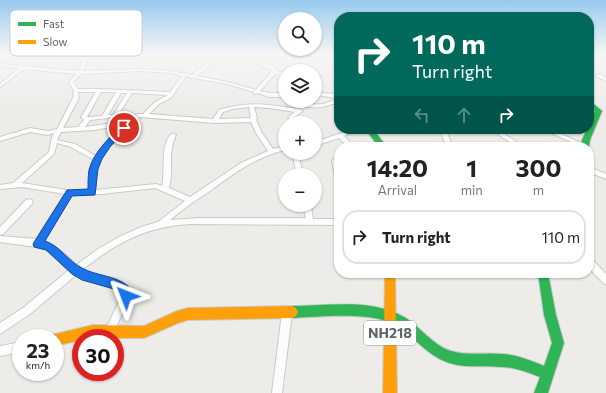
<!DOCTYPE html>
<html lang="en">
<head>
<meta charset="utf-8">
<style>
	:root { --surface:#fff; --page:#f6f6f6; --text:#222; --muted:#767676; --line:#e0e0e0 }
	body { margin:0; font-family:Commissioner,sans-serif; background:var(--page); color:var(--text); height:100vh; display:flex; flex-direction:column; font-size:15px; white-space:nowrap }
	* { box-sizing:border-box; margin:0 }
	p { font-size:13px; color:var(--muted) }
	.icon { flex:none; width:22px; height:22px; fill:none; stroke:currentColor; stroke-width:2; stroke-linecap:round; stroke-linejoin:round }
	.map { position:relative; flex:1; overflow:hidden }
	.details { position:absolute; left:334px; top:142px; width:260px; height:136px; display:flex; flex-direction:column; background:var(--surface); border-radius:16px; box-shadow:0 1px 3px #0004 }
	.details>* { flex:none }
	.guide { position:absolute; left:334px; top:12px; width:260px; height:122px; border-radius:16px; box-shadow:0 1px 3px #0004; background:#00695c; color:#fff; overflow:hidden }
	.fabs { position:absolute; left:278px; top:12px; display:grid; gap:8px }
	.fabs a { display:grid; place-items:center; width:44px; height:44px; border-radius:50%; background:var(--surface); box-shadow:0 1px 3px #0004; font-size:20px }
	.speed { position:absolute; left:12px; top:329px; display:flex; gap:8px; font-size:20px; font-weight:700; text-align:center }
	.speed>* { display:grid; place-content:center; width:52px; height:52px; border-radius:50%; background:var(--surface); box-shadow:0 1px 3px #0004; line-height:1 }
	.speed small { font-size:10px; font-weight:400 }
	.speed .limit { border:6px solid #d22; background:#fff; color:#111 }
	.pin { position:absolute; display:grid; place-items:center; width:34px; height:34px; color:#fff; margin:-17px; border:2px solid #fff; border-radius:50%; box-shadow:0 1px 4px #0007 }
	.me { position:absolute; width:44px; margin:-22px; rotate:315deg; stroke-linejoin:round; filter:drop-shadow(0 0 3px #0008) }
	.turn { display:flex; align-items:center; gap:14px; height:84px; padding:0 12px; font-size:18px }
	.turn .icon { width:52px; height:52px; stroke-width:2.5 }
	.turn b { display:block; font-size:28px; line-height:34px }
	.lanes { display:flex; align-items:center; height:38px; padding:0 12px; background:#0003; justify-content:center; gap:20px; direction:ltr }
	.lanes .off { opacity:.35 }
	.eta { display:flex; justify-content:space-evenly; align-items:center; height:68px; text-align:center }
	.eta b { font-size:24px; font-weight:700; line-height:28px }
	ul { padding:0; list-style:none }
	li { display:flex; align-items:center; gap:12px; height:54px; margin:0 8px 6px; padding:0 4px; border:2px solid var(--line); border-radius:16px }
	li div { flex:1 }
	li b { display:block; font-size:15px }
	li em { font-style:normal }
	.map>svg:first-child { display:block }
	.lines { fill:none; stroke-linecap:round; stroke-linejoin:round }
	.street-casing { stroke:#cacaca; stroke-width:2 }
	.fast-casing { stroke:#c9caca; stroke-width:2 }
	.slow-casing { stroke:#c9caca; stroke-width:2 }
	.street { fill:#fcfcfc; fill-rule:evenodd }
	.fast { fill:#30b455; fill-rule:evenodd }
	.slow { fill:#ff9f0a; fill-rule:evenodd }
	.route { fill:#1a73e8; stroke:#114b97 }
	.labels { text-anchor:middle; stroke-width:4; stroke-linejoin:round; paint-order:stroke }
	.shield { fill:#fff; stroke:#8e9295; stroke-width:1 }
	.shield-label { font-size:14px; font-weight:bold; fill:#5e6468 }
	.key { fill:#fff; stroke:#cfd0d2; stroke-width:1 }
	.key-label { font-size:11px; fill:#5e6468 }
</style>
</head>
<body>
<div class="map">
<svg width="606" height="393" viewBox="0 0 606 393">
	<rect width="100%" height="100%" fill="#eeece9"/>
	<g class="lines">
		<defs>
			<path id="street" d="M86,54h4l-7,17 57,-2 31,2 21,4 26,-21h4l-25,22 31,6 28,8 17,-20 -42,-16h6l40,14v3l8,2v2l-10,-1 -15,17 9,2h16v4h-16l-11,-4 -4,1v-2l-27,-8 -33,-6h-2l-6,-2 -15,22 -12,6 -10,10 64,5 6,-9c33,-10 49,-5 81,-1l3,2 -9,6 6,6h-6l-6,-6 7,-5 -25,-4 -16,-1 3,11 -1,2 6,13 11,16 12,-3v4c-29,7 -51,23 -75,41 -14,9 -27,18 -40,29l29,-2h107l-3,-13h8l2,14h26v6l-148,-1c-44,2 -75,19 -109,46 15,9 41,5 49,24l-18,40 -3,2 -3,-2 -2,-3 17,-36c-10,-13 -32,-11 -46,-20l-46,39 -30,20v-11l23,-15 47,-39 -17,-15 -9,-6 -44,-6v-6l36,3 29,-45 -43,-7 -22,2v-4l13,-2 36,-31 3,-15 2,-4 -6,2 -18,-3 -30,9v-4l30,-9 18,3 9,-2 16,-31 1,-7 -5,-9 7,-8 -52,-5 -24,18v-3l19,-16 -19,-2v-2l78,7zM140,71l31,2 11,3 -12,16 -71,-3h-21l-5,-7 8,-8zM78,92h18l-15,25 3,3 -6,7 -15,1 16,-30zM101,92h15l-14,24 -14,1h-1zM121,93h6l-14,22h-5zM132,93l36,2 -13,7 -12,12h-6l-10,7 -42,6 5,-7 27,-3zM249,107l2,11 -32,1 4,-7 9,-3zM140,117l75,6 36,-1 5,11 12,18 -27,12 -51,34 -21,-9c5,-19 -2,-34 7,-53l-3,-2c-14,8 -7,39 -11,53l-6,-2 -60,6c0,-7 -1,-15 1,-22 5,-21 26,-40 43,-51zM122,125l-11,11 -15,20 -21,-12 -18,-4 4,-8 33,-2zM57,143l14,4 23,13 -4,10 -1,20h-22l-45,-7 32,-29zM155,188l30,13 -27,21 -17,5 -22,10 -21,12 -22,16c-10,-10 -19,-20 -33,-24l29,-46 30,-1z
				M606,54v2l-17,1v-2z
				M596,74h4l6,4v3l-10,-5z
				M315,76h5l2,1 -2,1h-5z
				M315,93l24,1v7c-14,8 -35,9 -49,0 12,0 22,5 33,3 6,-1 11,-5 16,-6l-24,-3z
				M353,129h8l-17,7 5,5 3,6h-6l-2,-4 -5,-5 -24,8v-4z
				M441,129h6l2,9 4,9h-6l-4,-9z
				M490,129h7l27,18h-7z
				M542,129h8l38,17 -1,1h-5z
				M292,153h6l5,22h-6z
				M339,154v29l-3,-2 -4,-20 5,-6z
				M589,167l17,7v5l-17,-7z
				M29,199l3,1 1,2 -1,2 -29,30 -3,1v-8l26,-27z
				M589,258l3,1 14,15v10l-3,-1 -14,-15z
				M287,309l3,1 2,3 -10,80h-10l10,-80 2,-3z
				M21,342v10l-21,4v-10z"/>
			<path id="fast" d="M589,100l13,11 -12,29 -1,7h-8l1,-7 5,-11h2v-4l6,-14 -6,-5z
				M365,129h8l14,18h-8z
				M538,273h10l8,42 8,28 -16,50h-14l6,-16c-13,-5 -25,-10 -39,-10 -16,-2 -33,1 -48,-3 -25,-6 -37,-27 -58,-39 -25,-14 -75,-8 -103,-7l-4,-2 -2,-4 2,-4 4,-2c36,0 79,-8 112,11 16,9 28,28 47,34 16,5 35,1 52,3 14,1 27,6 41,12l8,-23 -8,-28z"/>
			<path id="slow" d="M385,273h10l2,120h-14z
				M292,306l4,2 2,4 -2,4 -4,2 -104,2 -10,3 -34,15h-63v2l-26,6v-8h-5l1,-2 4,-2 38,-9 51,1 33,-15 11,-3z"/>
		</defs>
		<use href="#street" class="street-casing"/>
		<use href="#fast" class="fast-casing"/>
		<use href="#slow" class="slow-casing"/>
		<use href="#street" class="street"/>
		<use href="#fast" class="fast"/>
		<use href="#slow" class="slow"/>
	</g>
	<linearGradient id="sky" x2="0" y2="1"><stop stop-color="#97caee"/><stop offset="0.5" stop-color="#f7f6f5"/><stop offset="1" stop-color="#f7f6f5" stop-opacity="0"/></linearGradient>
	<rect width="606" height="109" fill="url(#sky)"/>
	<path class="route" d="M121,126h3l3,2 -17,19 -8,12 -4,10 -3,26 -23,1 -27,45c15,5 23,20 37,27 14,8 33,7 46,18 4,4 5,9 3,14l-5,2 -4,-2 -2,-6 -6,-5 -32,-9 -10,-6 -26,-24 -12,-3 -1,-3 34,-54 21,-1c0,-6 0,-13 1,-19 4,-17 20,-32 32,-44z"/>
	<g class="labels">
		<rect class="shield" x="364" y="321" width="52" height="24" rx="3"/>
		<g class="shield-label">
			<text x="390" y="338">NH218</text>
		</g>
	</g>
	<rect x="10" y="10" width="132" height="46" rx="6" class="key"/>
	<rect x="18" y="22" width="18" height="4" fill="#30b455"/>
	<rect x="18" y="40" width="18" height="4" fill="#ff9f0a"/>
	<g class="key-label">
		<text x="43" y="28">Fast</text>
		<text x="43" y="46">Slow</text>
	</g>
</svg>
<div class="fabs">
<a><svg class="icon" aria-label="search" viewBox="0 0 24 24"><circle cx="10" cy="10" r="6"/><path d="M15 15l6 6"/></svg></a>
<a><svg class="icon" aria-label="layers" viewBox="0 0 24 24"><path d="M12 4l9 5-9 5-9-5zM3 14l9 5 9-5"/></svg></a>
<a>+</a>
<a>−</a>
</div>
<div class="speed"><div>23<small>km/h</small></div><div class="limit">30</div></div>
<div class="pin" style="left:124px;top:128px;background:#d93025"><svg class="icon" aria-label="arrive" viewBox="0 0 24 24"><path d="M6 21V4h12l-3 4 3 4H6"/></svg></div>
<svg class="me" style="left:126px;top:296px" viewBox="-20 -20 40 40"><path d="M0-17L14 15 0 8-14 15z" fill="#1a73e8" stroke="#fff" stroke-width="4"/></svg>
<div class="guide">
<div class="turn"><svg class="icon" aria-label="right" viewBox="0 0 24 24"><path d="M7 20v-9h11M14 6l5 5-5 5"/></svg><div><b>110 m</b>Turn right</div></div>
<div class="lanes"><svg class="icon off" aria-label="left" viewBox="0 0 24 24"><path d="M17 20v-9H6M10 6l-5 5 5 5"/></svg><svg class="icon off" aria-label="ahead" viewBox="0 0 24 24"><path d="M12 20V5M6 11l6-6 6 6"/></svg><svg class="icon" aria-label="right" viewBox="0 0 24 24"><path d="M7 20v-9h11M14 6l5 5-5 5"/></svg></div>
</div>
<section class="details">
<div class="eta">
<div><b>14:20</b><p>Arrival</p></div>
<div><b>1</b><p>min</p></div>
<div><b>300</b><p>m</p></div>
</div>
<ul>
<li><svg class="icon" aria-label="right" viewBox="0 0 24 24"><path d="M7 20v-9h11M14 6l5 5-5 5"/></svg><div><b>Turn right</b></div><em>110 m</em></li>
</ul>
</section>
</div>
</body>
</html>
